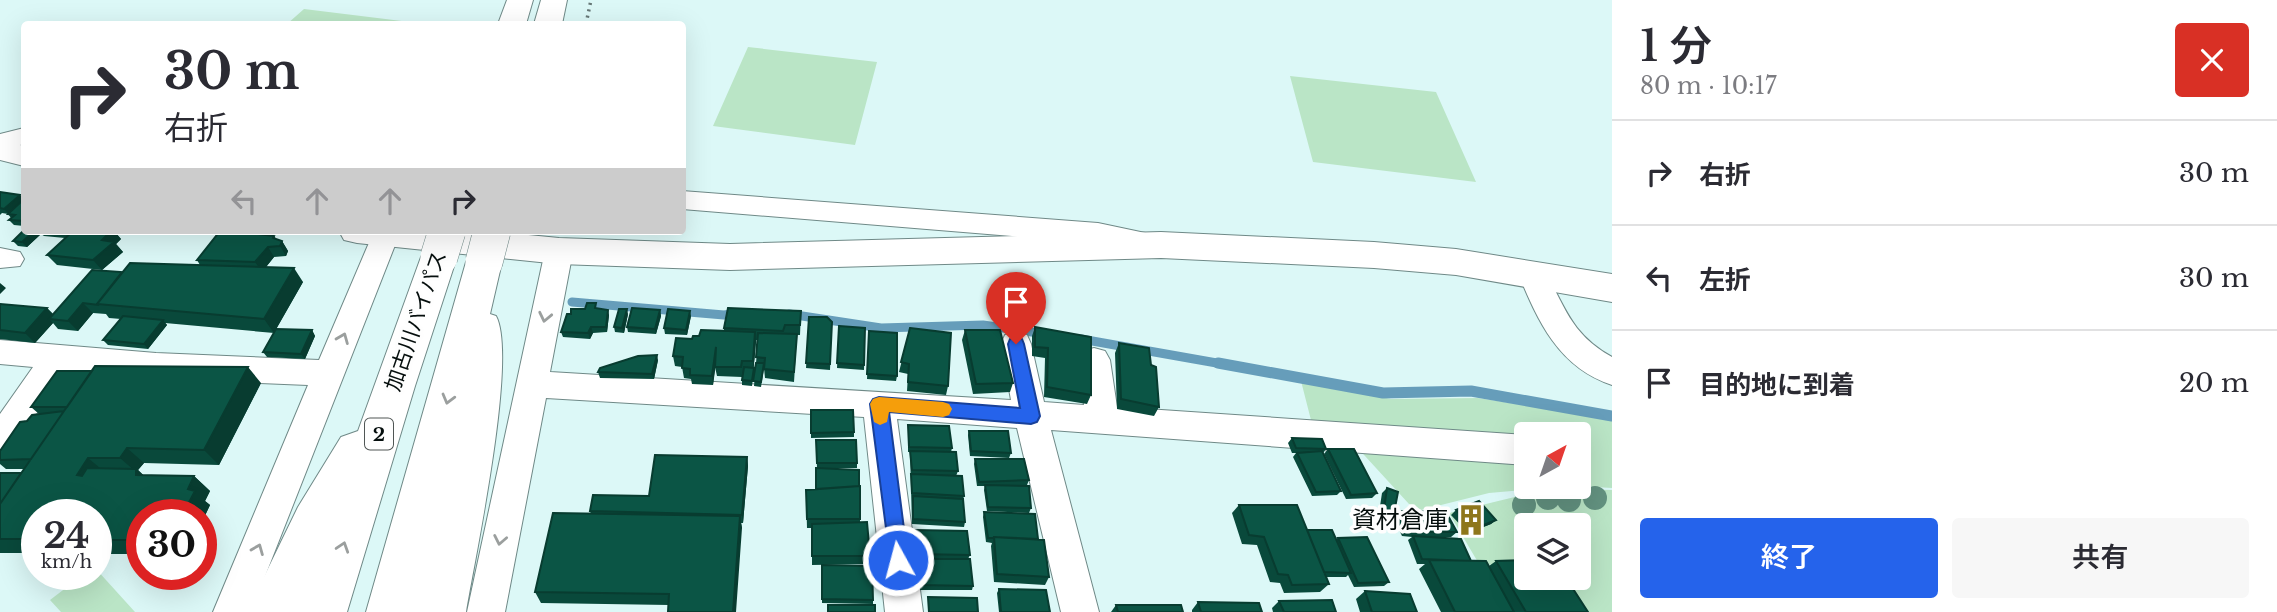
<!DOCTYPE html>
<html lang="ja">
<head>
<meta charset="utf-8">
<style>
	:root { --surface:#fff; --page:#f7f7f7; --text:#2b2b33; --muted:#7c7c81; --line:#e1e1e2; --accent:#2563eb }
	body { margin:0; font-family:"Libre Baskerville","Noto Sans JP",serif; background:var(--page); color:var(--text); height:100vh; display:flex; flex-direction:column; font-size:26px; white-space:nowrap }
	* { box-sizing:border-box; margin:0 }
	p { font-size:23px; color:var(--muted) }
	.icon { flex:none; width:38px; height:38px; fill:none; stroke:currentColor; stroke-width:2; stroke-linecap:round; stroke-linejoin:round }
	.map { position:relative; flex:1; overflow:hidden }
	.panel { display:flex; flex-direction:column; background:var(--surface); width:665px }
	.panel>* { flex:none }
	.guide { position:absolute; left:21px; top:21px; width:665px; height:214px; border-radius:7px; box-shadow:0 7px 28px #0002; background:#fff; color:var(--text); overflow:hidden }
	.needle { width:46px; rotate:40deg }
	.controls { position:absolute; left:1514px; top:422px; display:grid; gap:14px }
	.controls a { display:grid; place-items:center; width:77px; height:77px; border-radius:7px; background:var(--surface); box-shadow:0 7px 28px #0002; font-size:35px }
	.speed { position:absolute; left:21px; top:499px; display:flex; gap:14px; font-size:35px; font-weight:700; text-align:center }
	.speed>* { display:grid; place-content:center; width:91px; height:91px; border-radius:50%; background:var(--surface); box-shadow:0 7px 28px #0002; line-height:1 }
	.speed small { font-size:18px; font-weight:400 }
	.speed .limit { border:10px solid #d22; background:#fff; color:#111 }
	.pin { position:absolute; display:grid; place-items:center; width:60px; height:60px; color:#fff; margin:-72px -30px; border-radius:50% 50% 50% 0; rotate:-45deg; box-shadow:0 0 7px #0007 }
	.pin .icon { rotate:45deg }
	.me { position:absolute; width:77px; margin:-38px; rotate:353deg; stroke-linejoin:round; filter:drop-shadow(0 0 5px #0008) }
	.turn { display:flex; align-items:center; gap:24px; height:147px; padding:0 28px; font-size:32px }
	.turn .icon { width:91px; height:91px; stroke-width:2.5 }
	.turn b { display:block; font-size:49px; line-height:60px }
	.lanes { display:flex; align-items:center; height:66px; padding:0 28px; background:#0003; justify-content:center; gap:35px; direction:ltr }
	.lanes .off { opacity:.35 }
	.round { display:grid; place-items:center; flex:none; width:74px; height:74px; border-radius:7px; background:var(--page) }
	.summary { display:flex; align-items:center; justify-content:space-between; height:119px; padding:0 28px }
	h1 { font-size:42px; font-weight:600; line-height:52px }
	.cta { display:flex; gap:14px; margin-top:auto; padding:14px 28px }
	.cta a { flex:1; height:80px; border-radius:7px; background:var(--accent); color:#fff; font-size:28px; font-weight:600; line-height:80px; text-align:center }
	.cta a+a { background:var(--page); color:var(--text) }
	ul { padding:0; list-style:none }
	li { display:flex; align-items:center; gap:21px; height:105px; padding:0 28px; border-top:2px solid var(--line) }
	li div { flex:1 }
	li b { display:block; font-size:26px }
	li em { font-style:normal }
	main { display:flex; flex:1; min-height:0 }
	.map>svg:first-child { display:block }
	.green { fill:#bae5c6 }
	.lines { fill:none; stroke-linecap:round; stroke-linejoin:round }
	.stream-far1 { stroke:#669dba; stroke-width:9 }
	.stream { stroke:#669dba; stroke-width:11 }
	.street-casing { stroke:#6f8987; stroke-width:2 }
	.secondary-casing { stroke:#6f8987; stroke-width:2 }
	.highway-casing { stroke:#6f8987; stroke-width:2 }
	.path { stroke:#667776; stroke-width:3.5; stroke-dasharray:2 4.5; stroke-linecap:butt }
	.street { fill:#fff; fill-rule:evenodd }
	.secondary { fill:#fff; fill-rule:evenodd }
	.highway { fill:#fff; fill-rule:evenodd }
	.highway-bridge-casing { stroke:#6f8987; stroke-width:38; stroke-linecap:butt }
	.highway-bridge { stroke:#fff; stroke-width:37 }
	.tree { fill:#639280 }
	.wall { fill:#09493b }
	.shaded-wall { fill:#083c30 }
	.building { fill:#0b5545; stroke:#083c30; stroke-width:2 }
	.oneway { stroke:#9b9f9e }
	.route { fill:#2563eb; stroke:#184099; stroke-width:2 }
	.slow { fill:#f59e0b }
	.labels { text-anchor:middle; stroke-width:7; stroke-linejoin:round; paint-order:stroke }
	.shield { fill:#fefefe; stroke:#505655; stroke-width:2 }
	.shield-label { font-size:19px; font-weight:bold; fill:#050e0d }
	.street-label { font-size:21px; fill:#050e0d; stroke:#fefefe }
	.near-poi-label { font-size:24px; fill:#050e0d; stroke:#fefefe; text-anchor:end }
</style>
</head>
<body>
<main>
<div class="map">
<svg width="1612" height="612" viewBox="0 0 1612 612">
	<rect width="100%" height="100%" fill="#dcf8f7"/>
	<path class="green" d="M304,9l114,14 -131,1z
		M748,47l129,15 -22,83 -142,-19z
		M1290,76l146,16 40,90 -163,-20z
		M1301,381l90,18 87,-1 134,21v69l-33,-2 -1,-52h-52v52l29,1 -66,6 -68,17 -12,-6 -55,-60 -42,-20z
		M1547,489l65,1v122h-31l-22,-34h19v-53h-52v42l-47,-3 -30,-51z
		M96,569l39,43h-74l-11,-12 34,-26h12z"/>
	<g class="lines">
		<path class="stream-far1" d="M572,302l152,13 15,-2
			M789,314l92,14 102,-3 62,9
			M1081,339l147,26"/>
		<path class="stream" d="M1218,363l165,30 88,-2 141,25"/>
		<defs>
			<path id="street" d="M24,128v16l-24,6v-16z
				M682,191l416,32 52,11 4,7 -4,7 -10,3 -42,-8 -416,-34z
				M374,231h22l3,4 -148,377h-38l95,-227 -152,-6 -91,-9 -53,81 -12,4v-41l33,-47 -33,-3v-24l156,13 163,7z
				M559,241l10,3 4,7 -23,121 461,28 -10,-56 4,-9 11,-3 11,3 4,9 13,58 40,3 -6,-45 5,-9 11,-3 11,3 5,9 7,47 409,28v30l-475,-35 48,182h-38l-44,-184 -120,-9 26,193h-38l-21,-195 -318,-19 -41,214h-38l78,-361 4,-7z
				M0,248l20,4 4,7 -4,7 -20,2z
				M1532,262l10,4c23,39 27,67 70,91v28c-54,-18 -74,-64 -94,-112l4,-7z"/>
			<path id="secondary" d="M0,140l24,6v20l-24,-6z
				M339,231h147l73,7 171,6 431,-12 213,10 82,7 156,25v28l-156,-27 -82,-7 -213,-10 -431,12 -171,-6 -202,-21 -13,-3z"/>
			<path id="highway" d="M507,0h26l-7,24h-28z
				M541,0h26l-5,24h-28z
				M439,244l13,4 5,9 -42,129 -68,226h-100l51,-105 43,-70 17,-6 63,-174 5,-9z
				M484,249l13,4 5,9 -12,52 6,2c22,41 -21,241 -30,296h-100l100,-350 5,-9z"/>
		</defs>
		<use href="#street" class="street-casing"/>
		<use href="#secondary" class="secondary-casing"/>
		<use href="#highway" class="highway-casing"/>
		<path class="path" d="M586,24l5,-24"/>
		<use href="#street" class="street"/>
		<use href="#secondary" class="secondary"/>
		<use href="#highway" class="highway"/>
		<defs>
			<path id="highway-bridge" d="M439,257l8,-26
				M484,262l8,-31"/>
		</defs>
		<use href="#highway-bridge" class="highway-bridge-casing"/>
		<use href="#highway-bridge" class="highway-bridge"/>
	</g>
	<g class="tree">
		<circle cx="1548" cy="498" r="12"/>
		<circle cx="1595" cy="498" r="12"/>
		<circle cx="1569" cy="500" r="12"/>
		<circle cx="1524" cy="505" r="12"/>
	</g>
	<path class="wall" d="M0,192l20,3 4,5v-1v27l-10,-1 -5,-5 2,-2 -3,-4 -6,-1 -2,2z
		M24,231h90l7,8 -5,5 7,8 -21,18 -45,-5 -10,-10 18,-17 -21,-2 -3,-2 -14,13 -9,-1 -5,-5z
		M274,236l2,3 6,2 6,10 -2,5 -12,1 -8,10 37,15 -27,47 36,1 3,6 -10,23 -38,-2 -4,-5 11,-19 -109,-10 2,2 -19,24 -40,-4 -5,-5 18,-21 -12,-1 -3,-4 -13,-1 -15,18 -20,-2 -5,-6 -18,20 -35,-4v-35l47,4 6,6 69,-42 78,-7 -3,-5z
		M598,309l11,6 -2,17 -14,1 -3,6 -27,-2 -2,-5 10,-18z
		M660,310l1,6 -5,18 -28,-2 -1,-5z
		M801,311l-1,24h-3l-3,47 -29,-4 -1,-10 -3,19 -7,-1 4,-46h-2l-4,46 -10,-1v-8l-25,-1 -2,-9 -2,18 -21,-1 -1,-5 -7,-1 -2,-11 -7,-1 -2,-10 19,-17 32,-8v-3z
		M628,314l-4,19 -9,-1 -1,-5z
		M691,316l-4,19 -22,-1 -1,-6z
		M809,317l23,5 -2,48 -24,-2z
		M839,326l26,2 -1,42 -27,-2z
		M1035,327l56,68 -4,9 -43,-7 1,-39 -13,-2v-20z
		M910,328l38,58 -2,9 -39,-4 1,-17 -9,-2z
		M965,330l48,53 -3,9 -37,2 -11,-54z
		M869,331l28,45 -1,5 -29,-2z
		M1119,343l40,64 -5,9 -37,-7 -2,-56z
		M658,360l-4,19 -54,-1 -2,-6z
		M261,383l-42,82 -75,-2 -6,7 5,5 51,1 16,15 -5,10 5,4 -9,19v-10h-59v40h-46v-40h-59v39h-37v-80h21l3,-4h-18l-6,-5v-13l39,-37 -8,-7z
		M811,410l43,22v5l-43,1z
		M908,425l44,23 -1,4 7,19 -2,5 -15,-1 23,21 -1,4 2,22 -1,5 -52,-3 -2,-72h-2z
		M969,431l42,22 -2,5 -39,-2 -2,-21z
		M1292,438l34,11 -3,4 18,38 -4,4 -25,1 -19,-39 3,-4h-4l-4,-10z
		M816,440l41,23v5h-39l42,18v37l10,33 -1,8 -57,1v-37h-5l-1,-38 10,-1 1,-21z
		M1328,449l49,44 -5,5 -26,1 -22,-45z
		M747,457l1,9 -5,57h-2l1,5 -73,77 -128,-2 -6,-11 56,-78 -1,-3 59,-15z
		M975,459l54,21 -2,5 -20,1 24,22 -2,5 -42,-2 -3,-21 1,-4h-8l-3,-22z
		M1387,488l7,25 -5,4 -10,-4 3,-20z
		M1239,505l68,25 29,9 2,-1 51,44 -5,4 -30,1 -6,-12 -2,2h-20l3,7 -9,8 -36,1 -4,-10 -10,-1 -13,-37 -15,-1 -10,-31z
		M1456,510l40,10 -5,4 -23,9 -17,-18z
		M1397,511l60,21 -6,5h-26l46,24 18,5 7,-5 92,51h-147l-22,-43 6,-5h-8l-9,-24 4,-3 -10,-1 -10,-21z
		M984,512l54,27 11,38 -4,8 -51,-3 -3,-36 1,-3 -6,-1 -3,-25z
		M915,530l55,25 -2,4 -53,-1 -1,-23z
		M919,559l54,27 -1,4h-52l-2,-27z
		M822,566l51,34v4l-51,-1z
		M999,589l51,23h-51l-2,-19z
		M1365,591l52,21h-57l-4,-13z
		M1279,601l57,11h-63l-1,-4z
		M1198,602l64,10h-70v-2z
		M1116,605l67,7h-72z"/>
	<path class="shaded-wall" d="M20,195l4,6 -15,13 -5,-5z
		M34,231h5l2,3 -14,13 -5,-5z
		M111,231h3l7,8 -5,5 7,8 -21,18 -9,-10 9,-20z
		M274,236l6,9 2,-4 6,10 -2,5 -6,-10 -7,-8z
		M268,247l6,10 -12,15 -7,-10z
		M294,268l9,14 -29,51 -10,-14z
		M0,283l6,5 -6,6z
		M83,303l10,10 -15,18 -10,-10z
		M47,308l10,10 -8,1 4,4 -18,20 -10,-10z
		M627,309l1,5 -4,19 -2,-5z
		M608,310l1,5 -2,17 -1,-5z
		M660,310l1,6 -5,18 -1,-5z
		M690,311l1,5 -4,19 -1,-5z
		M163,320l4,5 -19,24 -4,-5z
		M591,327l2,6 -3,6 -2,-6z
		M312,330l3,6 -10,23 -4,-5z
		M755,332l1,10 -4,44 1,-25z
		M716,347l1,10 -4,28 -1,-9z
		M657,355l1,5 -4,19 -2,-5z
		M248,367l13,16 -42,82 -15,-15z
		M127,448l17,15 -6,7 15,14 -17,-9v-3l-16,-14z
		M747,457l1,9 -5,57 -1,-8z
		M88,458l18,15 -11,17 -18,-15z
		M194,476l16,15 -5,10 5,4 -9,19v-10h-18l5,-25z
		M740,516l2,12 -6,84h-3z
		M1496,520l-5,4 -23,9 6,-4z"/>
	<path class="building" d="M0,192l20,3 -16,14 -4,-1z
		M24,199v22l-15,-1 6,-5 -7,-1z
		M24,230l10,1 -12,11 -9,-1z
		M41,231h32l-4,3z
		M73,231h38l-9,9 12,2 -21,18 -46,-5z
		M220,231h13l41,5 -1,2 9,3 -2,5 -12,1 -13,15 -58,-2z
		M130,263l164,5 -30,51 -167,-15z
		M92,270l30,2 -25,32 2,1 -16,-2 -15,18 -19,-2z
		M587,303h9l-1,5 13,2 -2,17h-15l-3,6 -27,-1 6,-18h4v-5h14z
		M0,304l47,4 -22,25 -25,-3z
		M632,308l28,2 -5,19 -28,-2z
		M728,308l73,3 -1,14h-15l-2,6 -59,-3z
		M619,309h8l-5,19 -8,-1z
		M668,309l22,2 -4,19 -22,-2z
		M123,316l40,4 -19,24 -41,-4z
		M809,317h18l5,5 -2,42 -24,-1z
		M839,326l26,2 -1,37 -27,-2z
		M1035,327l56,10v58l-44,-8 1,-39 -13,-1z
		M910,328l41,5 -3,53 -40,-4 1,-18 -8,-2z
		M276,329l36,1 -11,24 -38,-2z
		M701,330l54,2 -2,29h-11l-1,6h-26l1,-20 -4,29 -22,-1v-6l-8,-1 1,-11 -10,-1 3,-18 16,1 1,-3h6z
		M965,330h35l13,53 -37,1z
		M869,331l28,2v43l-30,-2z
		M758,333l39,1 -3,38 -30,-3 1,-11 -9,-1z
		M1119,343l30,5 2,17 5,2 3,40 -38,-8z
		M657,355l-5,19 -54,-2 2,-4 38,-12z
		M756,363h8l-3,19 -8,-1z
		M95,366l153,1 -44,83 -77,-2 -7,10h-32l-11,17 5,1 5,-8 49,1v6l58,1 -6,13 7,2 -12,23h-41v26h-46v-26h-59v25h-37v-35z
		M744,367l10,1 -2,13 -10,-1z
		M57,371h35l-25,36h-36z
		M811,410h42l1,22 -43,1z
		M64,411l-33,48 -31,1v-9l20,-29 7,-1 5,-6z
		M908,425l41,1 3,22 -43,-1z
		M969,431h39l3,22 -40,-2z
		M1292,438l30,1 4,10 -30,-1z
		M816,440h40l1,23h-40z
		M1328,449h26l23,44 -26,2z
		M910,451l46,1 2,19 -46,-1z
		M1322,451l19,40 -25,1 -19,-39z
		M655,455l92,2 -5,58 -152,-4 3,-16 56,1z
		M975,459h49l5,21 -50,2z
		M816,468l43,2v16l-43,3z
		M0,473h21l-21,31z
		M911,474l51,2 2,20 -52,-3z
		M985,485l44,1 2,22 -43,-1z
		M860,486v33h-53l-1,-29z
		M1387,488l11,4 -4,21 -10,-4z
		M913,496l50,3 2,23 -52,-3z
		M1479,501l17,19 -22,9 -18,-19z
		M1239,505h58l32,79 -37,1 -4,-10 -10,-1 -14,-37 -15,-2z
		M1397,511l49,1 11,20h-50z
		M984,512l51,2 3,25 -44,-2v1h-6z
		M553,513l187,3 -7,96h-65l1,-18 -134,-2z
		M867,522l3,34h-58v-32z
		M915,530l52,1 3,24 -54,-1z
		M1307,530h25l19,43 -27,-1z
		M1413,536l48,3 10,22 -49,-2z
		M994,537l50,3 5,37 -52,-3z
		M1367,537l22,45 -31,1 -20,-45z
		M919,559h51l3,27 -52,-1z
		M1429,560l57,1 28,51h-59z
		M1526,560v18h40l22,34h-62l-30,-51z
		M822,565l50,1 1,34 -51,-1z
		M999,589l47,1 4,22h-49z
		M1365,591l45,3 7,18h-45z
		M928,597l49,1 1,14h-49z
		M1332,600l4,12h-52l-5,-11z
		M1198,602l61,1 3,9h-61z
		M828,605h47v7h-47z
		M1116,605h65l2,7h-65z"/>
	<defs><path id="oneway-chevron" d="M-2-3.5L2.5 0L-2 3.5" fill="none" stroke-width="1.6" stroke-linecap="round" stroke-linejoin="round" transform="scale(1.75)"/></defs>
	<g class="oneway">
		<use href="#oneway-chevron" transform="translate(545 317) rotate(102)"/>
		<use href="#oneway-chevron" transform="translate(343 338) rotate(-68)"/>
		<use href="#oneway-chevron" transform="translate(448 399) rotate(105)"/>
		<use href="#oneway-chevron" transform="translate(500 540) rotate(101)"/>
		<use href="#oneway-chevron" transform="translate(343 547) rotate(-72)"/>
		<use href="#oneway-chevron" transform="translate(258 549) rotate(-68)"/>
	</g>
	<path class="route" d="M1016,337l6,2 2,5 16,72 -3,6 -6,2 -142,-12 19,148 -3,7 -7,3 -7,-3 -21,-163 3,-5 6,-2 141,11 -12,-64 2,-5z"/>
	<path class="slow" d="M879,397l64,5 6,2 3,5 -3,6 -6,2 -54,-5 -2,10 -7,3 -6,-3 -4,-18 3,-5z"/>
	<defs>
		<symbol id="building-bare" viewBox="-9 -9 18 18"><path d="M-4-6H4V6H1V3H-1V6H-4ZM-2.5-4.3h1.7v1.8h-1.7ZM.8-4.3h1.7v1.8H.8ZM-2.5-1h1.7V.8h-1.7ZM.8-1h1.7V.8H.8Z" fill="#8e761b" stroke="#fefefe" stroke-width="2.5" paint-order="stroke"/></symbol>
	</defs>
	<g fill-rule="evenodd">
		<use href="#building-bare" x="1449" y="498" width="44" height="44"/>
	</g>
	<g class="labels">
		<rect class="shield" x="365" y="418.5" width="28" height="31" rx="5"/>
		<g class="shield-label">
			<text x="379" y="441">2</text>
		</g>
		<g class="street-label">
			<text transform="translate(416 321) rotate(-71)" y="7">加古川バイパス</text>
		</g>
		<g class="near-poi-label">
			<text x="1448" y="528">資材倉庫</text>
		</g>
	</g>
</svg>
<div class="controls">
<a><svg class="needle" viewBox="-14 -14 28 28"><path d="M0-13l5 13h-10z" fill="#e53935"/><path d="M0 13l5-13h-10z" fill="#7c7c81"/></svg></a>
<a><svg class="icon" aria-label="layers" viewBox="0 0 24 24"><path d="M12 4l9 5-9 5-9-5zM3 14l9 5 9-5"/></svg></a>
</div>
<div class="speed"><div>24<small>km/h</small></div><div class="limit">30</div></div>
<div class="pin" style="left:1016px;top:344px;background:#d93025"><svg class="icon" aria-label="arrive" viewBox="0 0 24 24"><path d="M6 21V4h12l-3 4 3 4H6"/></svg></div>
<svg class="me" style="left:898px;top:560px" viewBox="-20 -20 40 40"><circle r="17" fill="#2563eb" stroke="#fff" stroke-width="3"/><path d="M0-11L8 9 0 5-8 9z" fill="#fff"/></svg>
<div class="guide">
<div class="turn"><svg class="icon" aria-label="right" viewBox="0 0 24 24"><path d="M7 20v-9h11M14 6l5 5-5 5"/></svg><div><b>30 m</b>右折</div></div>
<div class="lanes"><svg class="icon off" aria-label="left" viewBox="0 0 24 24"><path d="M17 20v-9H6M10 6l-5 5 5 5"/></svg><svg class="icon off" aria-label="ahead" viewBox="0 0 24 24"><path d="M12 20V5M6 11l6-6 6 6"/></svg><svg class="icon off" aria-label="ahead" viewBox="0 0 24 24"><path d="M12 20V5M6 11l6-6 6 6"/></svg><svg class="icon" aria-label="right" viewBox="0 0 24 24"><path d="M7 20v-9h11M14 6l5 5-5 5"/></svg></div>
</div>
</div>
<section class="panel">
<div class="summary"><div><h1>1 分</h1><p>80 m · 10:17</p></div><a class="round" style="background:#d93025;color:#fff"><svg class="icon" aria-label="close" viewBox="0 0 24 24"><path d="M6 6l12 12M18 6L6 18"/></svg></a></div>
<ul>
<li><svg class="icon" aria-label="right" viewBox="0 0 24 24"><path d="M7 20v-9h11M14 6l5 5-5 5"/></svg><div><b>右折</b></div><em>30 m</em></li>
<li><svg class="icon" aria-label="left" viewBox="0 0 24 24"><path d="M17 20v-9H6M10 6l-5 5 5 5"/></svg><div><b>左折</b></div><em>30 m</em></li>
<li><svg class="icon" aria-label="arrive" viewBox="0 0 24 24"><path d="M6 21V4h12l-3 4 3 4H6"/></svg><div><b>目的地に到着</b></div><em>20 m</em></li>
</ul>
<div class="cta"><a>終了</a><a>共有</a></div>
</section>
</main>
</body>
</html>
